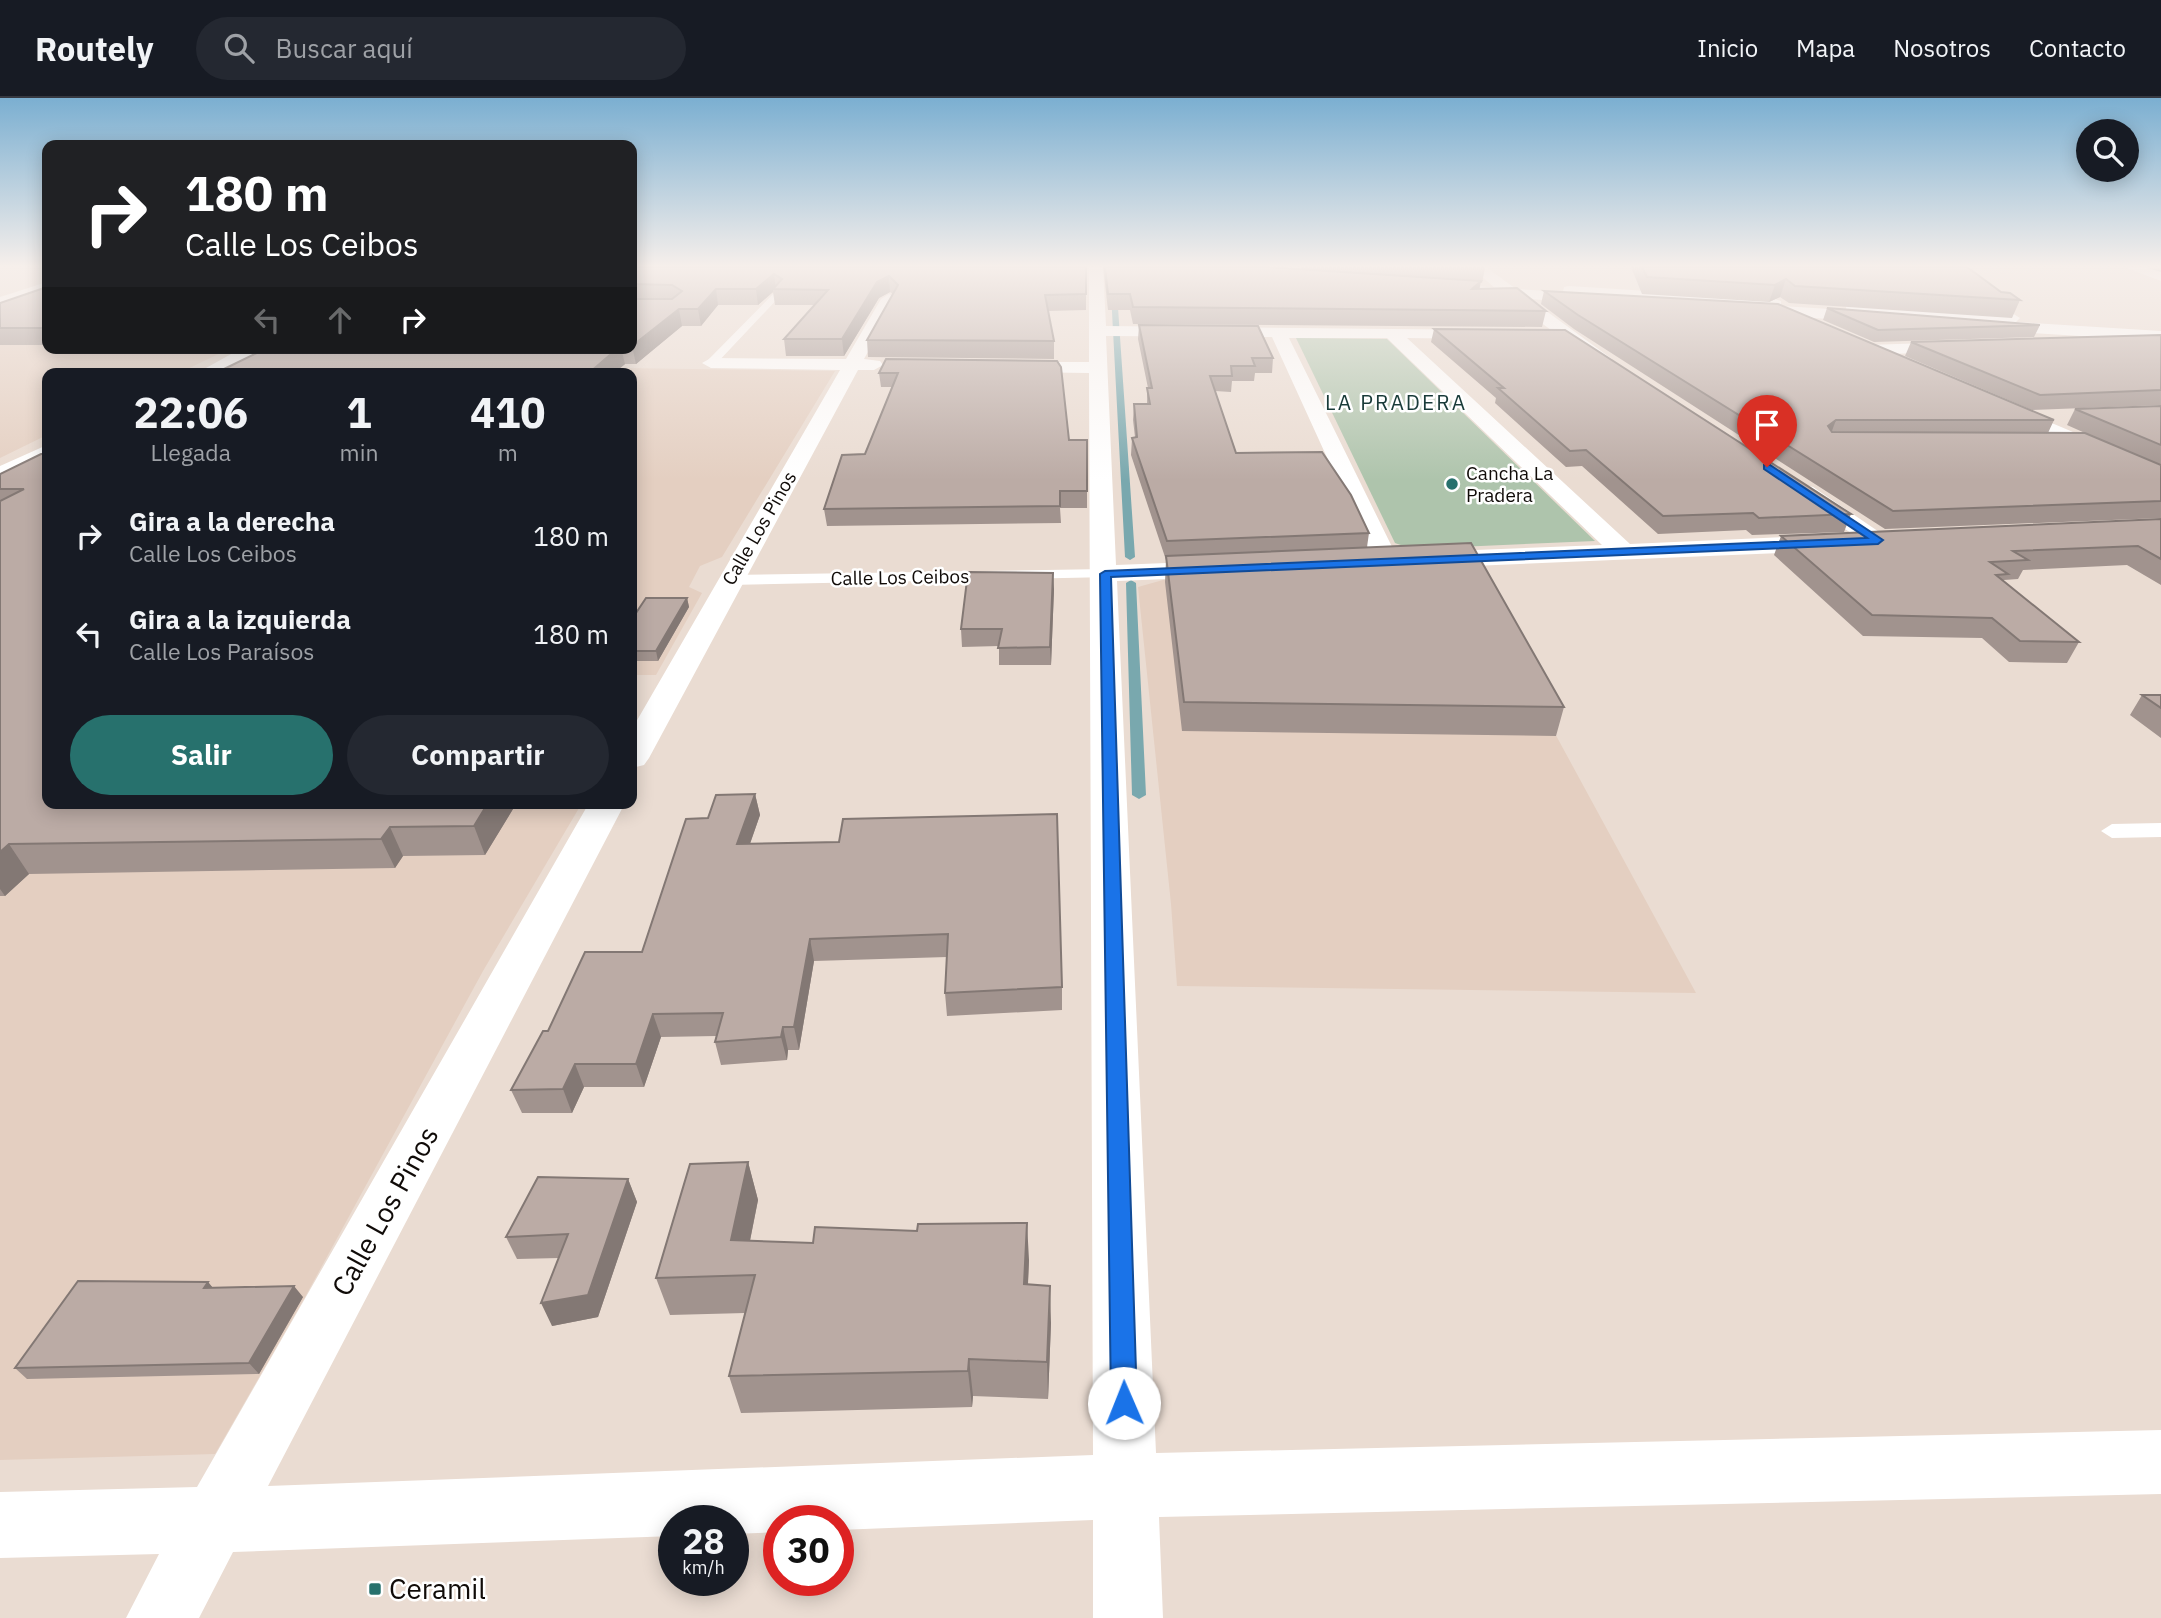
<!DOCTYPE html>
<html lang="es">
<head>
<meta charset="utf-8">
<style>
	:root { --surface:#171b24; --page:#242831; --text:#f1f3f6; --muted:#9ea1a6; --line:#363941; --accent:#27716d }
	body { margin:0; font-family:"IBM Plex Sans",sans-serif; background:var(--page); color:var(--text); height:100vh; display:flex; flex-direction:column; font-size:26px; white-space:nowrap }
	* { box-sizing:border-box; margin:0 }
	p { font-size:23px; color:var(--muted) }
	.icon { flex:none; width:38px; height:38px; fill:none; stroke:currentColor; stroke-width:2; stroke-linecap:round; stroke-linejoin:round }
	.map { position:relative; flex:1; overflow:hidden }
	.details { position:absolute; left:42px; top:270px; width:595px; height:441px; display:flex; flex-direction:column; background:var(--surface); border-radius:14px; box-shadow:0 4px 18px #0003 }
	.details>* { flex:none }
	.banner { position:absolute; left:42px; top:42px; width:595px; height:214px; border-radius:14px; box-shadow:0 4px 18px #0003; background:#202124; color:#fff; overflow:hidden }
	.controls { position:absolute; left:2076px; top:21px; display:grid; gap:14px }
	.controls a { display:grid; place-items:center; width:63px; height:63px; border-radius:50%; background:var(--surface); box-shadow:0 4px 18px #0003; font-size:35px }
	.speed { position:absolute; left:658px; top:1407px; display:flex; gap:14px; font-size:35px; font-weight:700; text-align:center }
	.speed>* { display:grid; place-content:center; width:91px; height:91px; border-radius:50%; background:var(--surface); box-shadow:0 4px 18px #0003; line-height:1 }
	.speed small { font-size:18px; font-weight:400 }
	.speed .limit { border:10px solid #d22; background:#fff; color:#111 }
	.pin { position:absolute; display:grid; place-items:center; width:60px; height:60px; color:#fff; margin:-72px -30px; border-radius:50% 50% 50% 0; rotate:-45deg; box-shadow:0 0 7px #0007 }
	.pin .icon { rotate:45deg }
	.me { position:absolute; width:77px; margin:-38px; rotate:359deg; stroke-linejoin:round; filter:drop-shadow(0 0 5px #0008) }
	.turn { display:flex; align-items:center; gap:24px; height:147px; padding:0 28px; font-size:32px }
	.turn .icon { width:91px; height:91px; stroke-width:2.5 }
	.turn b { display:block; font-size:49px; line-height:60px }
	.lanes { display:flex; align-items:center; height:66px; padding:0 28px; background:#0003; justify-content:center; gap:35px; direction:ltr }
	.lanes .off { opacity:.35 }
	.eta { display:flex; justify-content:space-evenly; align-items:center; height:119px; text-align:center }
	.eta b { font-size:42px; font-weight:800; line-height:49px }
	.button { display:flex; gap:14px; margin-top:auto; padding:14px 28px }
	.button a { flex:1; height:80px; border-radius:42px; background:var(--accent); color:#fff; font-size:28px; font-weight:800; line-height:80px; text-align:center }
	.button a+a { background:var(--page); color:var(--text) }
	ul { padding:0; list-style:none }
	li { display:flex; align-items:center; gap:21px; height:98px; padding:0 28px }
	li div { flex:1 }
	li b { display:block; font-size:26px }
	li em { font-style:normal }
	header { display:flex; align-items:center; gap:42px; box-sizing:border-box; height:98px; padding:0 35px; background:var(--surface); border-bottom:2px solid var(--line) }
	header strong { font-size:33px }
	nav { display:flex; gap:38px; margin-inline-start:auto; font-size:24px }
	.search { width:490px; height:63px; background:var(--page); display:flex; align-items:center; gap:18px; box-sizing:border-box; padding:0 24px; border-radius:38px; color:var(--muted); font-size:26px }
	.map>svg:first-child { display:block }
	.built { fill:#e4cfc1 }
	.green { fill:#aec4ac }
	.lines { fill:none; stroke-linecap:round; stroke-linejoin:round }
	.stream { fill:#79a8ae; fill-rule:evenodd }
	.service { fill:#fff; fill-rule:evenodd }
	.minor { fill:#fff; fill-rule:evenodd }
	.secondary { fill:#fff; fill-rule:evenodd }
	.primary { fill:#fff; fill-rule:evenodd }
	.wall { fill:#a1938e }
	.shaded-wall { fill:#837874 }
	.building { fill:#bbaba5; stroke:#837874; stroke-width:2 }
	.route { fill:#1a73e8; stroke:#114b97; stroke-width:2 }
	.poi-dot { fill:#27716d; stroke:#fff; stroke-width:2.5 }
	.labels { text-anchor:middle; stroke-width:5; stroke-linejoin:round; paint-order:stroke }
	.far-poi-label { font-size:19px; fill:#100b08; stroke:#fff; text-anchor:start }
	.far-street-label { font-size:19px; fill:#100b08; stroke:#fff }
	.far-neighbourhood-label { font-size:21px; letter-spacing:2px; fill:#193b39; stroke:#fff }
	.near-street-label { font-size:28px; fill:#100b08; stroke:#fff }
	.near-poi-label { font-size:28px; fill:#100b08; stroke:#fff; text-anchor:start }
</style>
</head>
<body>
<header>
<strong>Routely</strong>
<div class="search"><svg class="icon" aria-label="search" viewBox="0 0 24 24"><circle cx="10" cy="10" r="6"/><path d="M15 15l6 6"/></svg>Buscar aquí</div>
<nav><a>Inicio</a><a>Mapa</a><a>Nosotros</a><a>Contacto</a></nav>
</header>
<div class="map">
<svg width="2161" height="1520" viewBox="0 0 2161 1520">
	<rect width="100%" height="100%" fill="#eadcd2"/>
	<path class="built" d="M47,198v52h184l-52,25h-132v62l-47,23v-145z
		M676,232l-40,34h-11l-4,4 214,3 -113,186 -22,9 -11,21 13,6 -46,82h-24v-302h-384l384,-25z
		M0,395l47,310h535l-99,168 -178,326 -90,157 -215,6z
		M1465,470l231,425 -519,-7 -6,-82 -33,-317 25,-7z"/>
	<path class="green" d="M1296,240l91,1 208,202 -183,8 -17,-6z"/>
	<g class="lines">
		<path class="stream" d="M2141,169l20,3v4l-19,-6z
			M1114,193l3,2 18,264 -5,3 -5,-3 -14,-264z
			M1131,482l5,3 10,212 -7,4 -7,-4 -6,-212z"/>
		<path class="service" d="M775,194l7,2 -67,71h-8v-4z
			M1105,471l8,5 -2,3 -382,8 -8,-5 8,-5z
			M2161,725v14l-49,1 -11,-7 11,-7z"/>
		<path class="minor" d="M1089,169h14l3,59 384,4 2,4 -2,4 -6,1 -77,-1 223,206 200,-9 9,3 4,5 -4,5 -9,3 -405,17 -9,-2 -4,-6 4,-6 9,-2 177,-7 -215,-207h-98l110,223 -4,6h-18l-105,-230 -166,-1 10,229 102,-4 9,2 4,6 -4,6 -9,2 -101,4 39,872 1005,-23v64l-1002,23 4,101h-70v-98l-255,10v-9h-59v11l-46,2v-13h-59v15l-441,16 -34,66h-73l33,-64 -159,4v-66l197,-5 392,-684h36l-357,683 825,-31 -4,-1082 -81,-1 -9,-5 9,-5h81z
			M1471,169h15l126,92 -9,5 -6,-1 -93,-67z
			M2124,169h20l17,5v9z
			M47,184v9l-47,16v-10z
			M889,196l8,5 -33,60 16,2 3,4 -9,5h-16l-209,388 -5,7 -12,3v-39l208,-359 -129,-2 -9,-5 9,-5 135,1 35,-60z
			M1959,244l6,1 3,4 -3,4 -98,4 -9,-5 9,-5z
			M2002,304l159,67v15l-166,-72 -3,-4 3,-4z
			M1805,387l8,2 78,53 -4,5h-18l-72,-48 -4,-5 4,-5z"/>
		<path class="secondary" d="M242,250h23l-44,25h-24z
			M47,347v15l-47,22v-16z"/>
		<path class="primary" d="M1472,188l91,6 1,-5 5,-1 206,13 6,2v5l65,4v-5l6,-2 160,10 8,5 -4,4 145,9v10l-176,-11 -8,-5 5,-4 -99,-6v5l-6,2 -129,-8 -6,-2v-6l-142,-9 -1,5 -5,2 -127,-10v-6z"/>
	</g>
	<path class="wall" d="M632,169h456h-2v43l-38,1 6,30v18l-186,-2 -1,-17 26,-46 -3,-2 -11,6 -35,58h-58l-2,-17 30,-34h-39l-2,-13 -15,13h-40l-17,21h-19l-46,38h-11l-11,9h-390l-2,-3 45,-22h365z
		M1103,169h183l-1,1 17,1 -1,-2h182l2,1 -3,15h-2l-1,6 67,22 -4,16 -409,-3 -3,-14h-22z
		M1631,169h336l34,25 19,8 -8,18 -223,-15 -9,-6 -11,5 -127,-8z
		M47,189v58h-47v-42z
		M1544,193l510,129 -6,13h37l-18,-8 8,-16 86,-3v112l-276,11 -311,-200 -33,-25z
		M1827,210l213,17 -6,12 -160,5 -51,-22z
		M1139,227l134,33 -1,15h-17l-1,8h-22l-1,11 -16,-1 21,62 133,80 -2,14 197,160 -8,29 -374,-5 -17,-149 1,-22 -35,-105 1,-17 3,-1 -2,-17 1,-16h13v-16h1l-10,-49z
		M1434,231l417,185 -7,18 -92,3 -6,-5 -88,4 -76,-68 -16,1 -71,-64 1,-5 -65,-56z
		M2161,237v70l-129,5 -127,-54 6,-14z
		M886,261l183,81h18v68h-27l1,15 -234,3 -3,-17 41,-55 27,-67h-11l-2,-14z
		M47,356v349h464l2,6 -28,46 -82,1 -8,12 -366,6 -24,22h-5v-422z
		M2161,421v66l-34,-20 -104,5 -5,9 -14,1v1l75,61 -12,21 -58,-1 -27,-24 -119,-2 -89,-81 7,-19z
		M1054,491l-3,76h-52v-19l-37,1 -1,-18z
		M687,500l2,9 -31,54h-26v-42z
		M2142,597h19v43l-31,-23z
		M755,696l5,21 -10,29 312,143v23l-115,6 -2,-23 2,-36 -133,4 -15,89h-11l-1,10 -66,5 -6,-23 1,-6 -55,1 -17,50h-60l-12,26h-50l-11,-23 37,-59 94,-79 66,-134z
		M748,1064l10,38 -8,41 279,19 -1,25 23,38 -3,76 -75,-3 -1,11 -231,6 -12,-37 16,-63 -75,2 -14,-37z
		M628,1081l9,23 -39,115 -46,9 7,-68 -42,1 -11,-22z
		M208,1184l5,6 90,9 -44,77 -232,5 -12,-11z"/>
	<path class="shaded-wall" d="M774,176l2,15h-3v3l-15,13 -2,-16z
		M889,178l1,16 -11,6 -35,58 -2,-17 35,-57z
		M1786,181l-6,18 -11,5 6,-17z
		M1481,183l-3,15 -6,-7z
		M716,191l2,16 -17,21 -3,-17z
		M679,211l3,17 -46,38 -4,-18z
		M618,250h3l4,16 -11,9h-25z
		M1836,322l-6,16 -2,-10z
		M1053,475l1,16 -3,76 -1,-18z
		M687,500l2,9 -31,54 -2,-10z
		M755,696l5,21 -18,51 -5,-22z
		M488,705h23l2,6 -28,46 -11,-29z
		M390,729l13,29 -8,12 -14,-29z
		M9,746l20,30 -24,22 -5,-7v-37z
		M810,841l4,22 -15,89 -5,-23z
		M653,916l8,23 -17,50 -8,-23z
		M783,929l5,23 -1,10 -6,-23z
		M575,966l9,23 -12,26 -9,-24z
		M748,1064l10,38 -15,75 -12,-35z
		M628,1081l9,23 -39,115 -46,9 -11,-23z
		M1027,1125l2,37 -3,62 -2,-38z
		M208,1184l9,11 -13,-5z
		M294,1188l9,11 -44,77 -10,-11z
		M1050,1188l1,37 -3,76 -1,-37z
		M969,1261l4,37 -1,11 -4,-36z"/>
	<path class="building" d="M632,169h454v27l-41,1 9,46 -187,-1 31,-55 -9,-9 -12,6 -35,57h-58l44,-49 -55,-1 9,-10 -8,-5 -18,15h-40l-18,20h-19l-47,37v-47h40l10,-8 -10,-6 -40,-1z
		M1105,169h162l214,14 -9,8 45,-1 29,23 -413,-4 -3,-13h-22z
		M1642,169h325l34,25 9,1 10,7 -225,-14 -9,-7 -11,6 -128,-8z
		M47,189v41h-47v-25z
		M1544,193l234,13 276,116h-218l-8,6 4,6 253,1 76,32v36l-268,10 -315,-196z
		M1827,210l213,17 -162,5z
		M1139,227l119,1 15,32h-21l3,8h-24l1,10h-22l26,77 86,-1 29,43 18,38 -202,8 -35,-103 5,-1 -3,-33h16l-3,-16h5z
		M1434,231l131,1 286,184 -92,4 -6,-5 -90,3 -77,-66 -16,1 -72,-63h6z
		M2161,237v55l-121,5 -129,-53z
		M267,250h351l-29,25h-174l-193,-3z
		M886,261l171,2 4,6 8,73h18v51h-27v15l-236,3 18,-54 23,-1 33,-81h-19z
		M2161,308v39l-86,-36z
		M41,356h6v349h441l-14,23 -84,1 -9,12 -372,5 -9,8v-351l24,-12h-24v-15z
		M2161,421v40l-23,-13 -125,5 15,9 -38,2 18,12 -12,1 83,67 -59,-1 -28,-23 -120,-3 -91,-79z
		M1471,445l93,164 -380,-5 -18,-146z
		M968,474l85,1 -3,74 -52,1 4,-19h-41z
		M646,500h41l-31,53h-24v-32z
		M2142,597h19v13z
		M755,696l-18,50 102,-2 4,-23 214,-5 5,173 -117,6 3,-59 -138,5 -16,88h-11l-2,10 -66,5 8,-29 -70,1 -17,50h-61l-12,25 -52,1 32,-59h5l37,-79h57l44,-133 22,-1 8,-23z
		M748,1064l-17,78 82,3 2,-16 102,4 1,-7 109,-1 -3,61 26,2 -3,76 -78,-3 -1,12 -239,5 26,-101 -99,3 34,-114z
		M538,1079l90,2 -40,116 -47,8 27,-69 -62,3z
		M78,1183l130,1 -4,6 90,-2 -45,77 -234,5z"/>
	<linearGradient id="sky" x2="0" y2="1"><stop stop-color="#7bafd1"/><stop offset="0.44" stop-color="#f6efeb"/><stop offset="1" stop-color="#f6efeb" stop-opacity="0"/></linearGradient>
	<rect width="2161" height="382" fill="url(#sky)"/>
	<path class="route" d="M1764,367h6l113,75 -5,4 -767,33 26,826 -4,9 -9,3 -9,-3 -4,-9 -11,-829 5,-3 762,-33 -103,-69z"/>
	<g class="poi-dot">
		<circle cx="1452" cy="386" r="7"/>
		<rect x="368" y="1484" width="14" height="14" rx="3.5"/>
	</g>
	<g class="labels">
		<g class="far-poi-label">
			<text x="1466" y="382">Cancha La<tspan x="1466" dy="22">Pradera</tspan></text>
		</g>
		<g class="far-street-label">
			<text transform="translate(759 430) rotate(-60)" y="7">Calle Los Pinos</text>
			<text transform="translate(900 479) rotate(-1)" y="7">Calle Los Ceibos</text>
		</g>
		<g class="far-neighbourhood-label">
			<text x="1396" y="312">LA PRADERA</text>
		</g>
		<g class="near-street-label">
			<text transform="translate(385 1113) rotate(-61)" y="10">Calle Los Pinos</text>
		</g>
		<g class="near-poi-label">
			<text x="389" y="1501">Ceramil</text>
		</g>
	</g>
</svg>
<div class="controls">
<a><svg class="icon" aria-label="search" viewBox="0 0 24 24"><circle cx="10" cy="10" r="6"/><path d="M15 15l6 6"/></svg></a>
</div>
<div class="speed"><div>28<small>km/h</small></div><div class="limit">30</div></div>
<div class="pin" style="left:1767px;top:369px;background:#d93025"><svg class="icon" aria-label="arrive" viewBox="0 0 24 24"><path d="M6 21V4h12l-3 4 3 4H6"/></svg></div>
<svg class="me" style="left:1124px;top:1305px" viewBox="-20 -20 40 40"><circle r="19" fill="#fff"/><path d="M0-13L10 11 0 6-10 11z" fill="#1a73e8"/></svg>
<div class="banner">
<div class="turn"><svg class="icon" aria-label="right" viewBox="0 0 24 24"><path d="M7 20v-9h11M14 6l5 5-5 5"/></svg><div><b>180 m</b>Calle Los Ceibos</div></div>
<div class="lanes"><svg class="icon off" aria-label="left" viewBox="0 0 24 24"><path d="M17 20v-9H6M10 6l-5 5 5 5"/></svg><svg class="icon off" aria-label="ahead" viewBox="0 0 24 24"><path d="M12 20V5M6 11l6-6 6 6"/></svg><svg class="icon" aria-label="right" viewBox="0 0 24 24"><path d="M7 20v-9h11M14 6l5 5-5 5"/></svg></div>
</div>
<section class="details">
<div class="eta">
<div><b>22:06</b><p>Llegada</p></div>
<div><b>1</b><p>min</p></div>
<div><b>410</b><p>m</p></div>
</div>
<ul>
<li><svg class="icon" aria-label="right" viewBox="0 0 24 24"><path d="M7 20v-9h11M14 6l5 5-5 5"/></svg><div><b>Gira a la derecha</b><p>Calle Los Ceibos</p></div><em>180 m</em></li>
<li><svg class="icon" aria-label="left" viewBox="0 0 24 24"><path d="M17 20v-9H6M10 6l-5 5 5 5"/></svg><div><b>Gira a la izquierda</b><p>Calle Los Paraísos</p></div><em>180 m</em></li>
</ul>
<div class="button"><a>Salir</a><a>Compartir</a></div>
</section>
</div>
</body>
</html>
